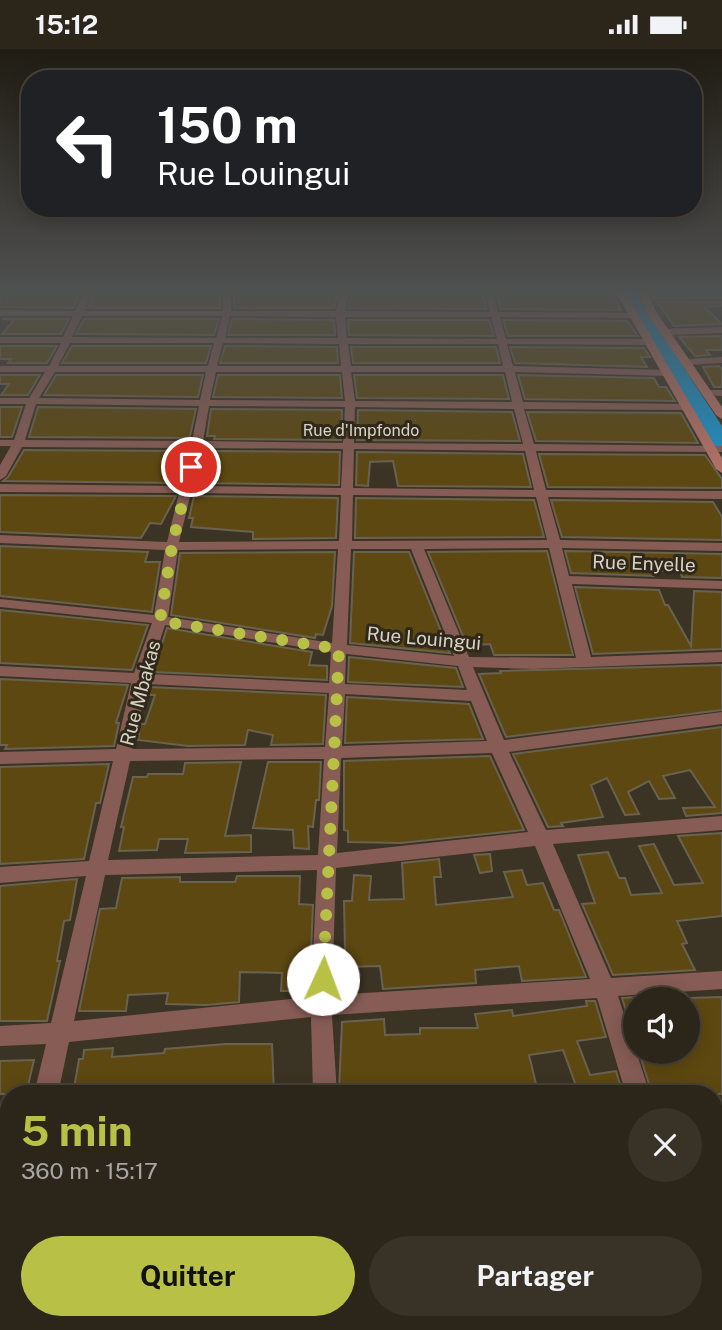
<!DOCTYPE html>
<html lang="fr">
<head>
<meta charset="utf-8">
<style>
	:root { --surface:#2c261a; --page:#383227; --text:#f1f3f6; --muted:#a6a5a2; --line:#484339; --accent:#b9c046 }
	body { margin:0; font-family:"Public Sans",sans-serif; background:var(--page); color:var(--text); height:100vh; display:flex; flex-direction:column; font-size:26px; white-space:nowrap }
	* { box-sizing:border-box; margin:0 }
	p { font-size:23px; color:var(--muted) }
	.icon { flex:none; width:38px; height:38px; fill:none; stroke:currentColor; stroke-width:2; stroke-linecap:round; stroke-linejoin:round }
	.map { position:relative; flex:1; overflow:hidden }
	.drawer { position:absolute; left:0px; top:1036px; width:723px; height:245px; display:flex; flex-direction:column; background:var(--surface); border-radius:28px 28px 0 0; box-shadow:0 4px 18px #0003,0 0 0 2px var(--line) }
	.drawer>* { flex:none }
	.hud { position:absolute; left:21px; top:21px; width:681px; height:147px; border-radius:28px; box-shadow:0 4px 18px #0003,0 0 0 2px var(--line); background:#202124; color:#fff; overflow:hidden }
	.fabs { position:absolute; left:623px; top:938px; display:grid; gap:14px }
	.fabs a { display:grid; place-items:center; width:77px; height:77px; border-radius:50%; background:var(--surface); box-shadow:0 4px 18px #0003,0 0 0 2px var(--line); font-size:35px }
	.pin { position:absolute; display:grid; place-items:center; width:60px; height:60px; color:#fff; margin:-30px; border:4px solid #fff; border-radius:50%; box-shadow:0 2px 7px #0007 }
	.me { position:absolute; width:77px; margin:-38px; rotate:2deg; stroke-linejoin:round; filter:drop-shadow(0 0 5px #0008) }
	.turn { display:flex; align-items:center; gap:24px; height:147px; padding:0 21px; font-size:32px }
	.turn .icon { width:91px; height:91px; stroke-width:2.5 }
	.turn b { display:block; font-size:49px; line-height:60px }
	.round { display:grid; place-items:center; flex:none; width:74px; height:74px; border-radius:37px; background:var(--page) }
	.head { display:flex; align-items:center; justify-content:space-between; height:119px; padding:0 21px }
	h1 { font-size:42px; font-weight:700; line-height:52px; color:var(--accent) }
	.primary-button { display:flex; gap:14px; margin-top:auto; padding:14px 21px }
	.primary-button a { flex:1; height:80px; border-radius:42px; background:var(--accent); color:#111; font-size:28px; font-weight:700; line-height:80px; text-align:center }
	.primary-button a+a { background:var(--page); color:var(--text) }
	.status { display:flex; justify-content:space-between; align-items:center; height:49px; padding:0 35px; background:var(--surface); direction:ltr }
	.status svg { height:19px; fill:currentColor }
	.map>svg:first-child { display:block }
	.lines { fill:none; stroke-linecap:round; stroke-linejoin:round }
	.river { fill:#1d91c7; fill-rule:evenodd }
	.building { fill:#5d4811; stroke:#6a6250; stroke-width:2 }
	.street { fill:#865c55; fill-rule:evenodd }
	.secondary { fill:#b37167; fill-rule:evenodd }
	.route { stroke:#b9c046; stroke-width:12; stroke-dasharray:0 21.6 }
	.labels { text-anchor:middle; stroke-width:6; stroke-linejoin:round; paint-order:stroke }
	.far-street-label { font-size:16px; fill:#d7d2c8; stroke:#302919 }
	.street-label { font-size:19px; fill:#d7d2c8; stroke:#302919 }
</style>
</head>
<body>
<div class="status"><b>15:12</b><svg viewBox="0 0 49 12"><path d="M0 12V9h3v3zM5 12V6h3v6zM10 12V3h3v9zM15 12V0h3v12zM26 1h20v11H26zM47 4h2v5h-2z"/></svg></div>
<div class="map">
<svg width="722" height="1281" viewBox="0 0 722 1281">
	<rect width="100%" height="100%" fill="#3b3323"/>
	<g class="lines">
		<path class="river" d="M619,243h16l87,134v24l-8,-2 -3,-5z"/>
	</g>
	<path class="building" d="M0,243h81l-8,16 -73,-1z
		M94,243h126v16h-132z
		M234,243h104l-4,16h-100z
		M352,243h129l6,17 -139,-1z
		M509,243h103l9,18 -121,-1 -3,-14h13z
		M657,253h65v4l-18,1 18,17 -48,2z
		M2,270h67l-8,15h-59l12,-14z
		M84,270h135l-5,16 -138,-1z
		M232,270l102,1 1,15h-107z
		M348,271h141l5,16 -145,-1z
		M503,271l124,1 11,15h-130z
		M722,287v14h-16l4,5 -15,1 -16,-19z
		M0,297h57l-10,17h-39l3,-4h-11z
		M72,297h139l-5,17h-144z
		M225,297l112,1 1,16h-118z
		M351,298h145l4,16h-147z
		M510,298l134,1 6,9h-9l6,10 -132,-4z
		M719,317l3,3v18h-8l-11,-20z
		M0,326h40l-12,20h-27l8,-11h-9z
		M56,326h147l-5,22 -154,-2z
		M218,326h122l2,23 -129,-1z
		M354,326h149l6,24 -152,-1z
		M518,326l136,3 5,9h7l9,14 -150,-2z
		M0,358h22l-10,30h-12z
		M38,358l158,2 -6,27 -3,2 -158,-1z
		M211,360l131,1 -1,30 -127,-1 1,-3h-8z
		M358,361l154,2 8,29 -163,-1z
		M527,363l154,1 17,30 -162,-2z
		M24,401l158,1 -8,18 9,1 -4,13 -176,-2 5,-4z
		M211,402l129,1 -1,33 -142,-2 3,-13 6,1z
		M357,403l166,2 8,33 -133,-1 -5,-25 -23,1 -2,24 -12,-1z
		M539,405l166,1 17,24v9l-174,-1z
		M0,446l176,1 -15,28 -11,-1 -9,15 -141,-6z
		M194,447l144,2 -2,40 -83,1v-7l-62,-5 2,-9h-4z
		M356,449l178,2 10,37 -189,1z
		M551,451l162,2 9,15v23l-160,-3z
		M0,497l148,6 -3,10h15l-8,50 -152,-16z
		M547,502l26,104h-79l-4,-11 -23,2 -39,-94z
		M565,502l157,3v24l-40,-1 -2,-6h-28l2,5 -83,-3z
		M335,503l-3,54 -9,29 -7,-1 -1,4 -144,-23 9,-62z
		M354,503h55l41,101 -100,-10z
		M575,538l84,3 6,15h3l23,41 3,-55 28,1v57l-129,5z
		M0,561l148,15 -16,45 -132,-7z
		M167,579l145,24 -3,13 18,1v14l-174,-8z
		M349,608l107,11 7,19 -115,-5z
		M722,616v45l-216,27 -27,-63 22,-1 -1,-2z
		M0,630l128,6 -12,38h3l-5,23 -109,3 2,-4h-7z
		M149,638l177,8 -3,49 -52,1 2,-10 -25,-5 -3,15 -57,1 -50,-6 3,-16h4l10,-29h-8z
		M347,648l122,7 14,35 -138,4z
		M722,678v86l-36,3 -3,-8 32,-1 -25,-37 -27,6 12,22 -16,1 -10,-18 -21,11 11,22 -14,1 -18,-37 -16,7 12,32 -42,6 2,3 -15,1 -35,-73z
		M490,707l34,74 -123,13 -53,-1v-11l-4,-1v-69z
		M241,713l-16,74 26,-1v17l-66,1 3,-14h-29l-2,11 -38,1 5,-24h-3l12,-50h14l1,-3h35l2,-11z
		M268,713h53l-2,38h-3l-3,27 -5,-1 1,23 -15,-1 -1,-18 -40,-2z
		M109,715l-9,39h-4l-12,56 -84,5v-97z
		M722,784v83l-45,5 10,22 -5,1 13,26 -82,5 -31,-71 13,-1 -17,-48 30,-3 11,26h6l6,17 31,-2 -23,-47 15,-2 20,41 29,-2 -25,-47z
		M490,805l2,17 -12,2 -6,-18z
		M439,810l2,18h-7l2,28 77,-8 -9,-25 18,-2 5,15 16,-2 11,27h5l27,67 -64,4 -3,-15 -44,4 1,13 -93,6 -3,-23 -39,1v-16h4l-1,-50h8l2,-26 17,1 -2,24 35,-1 -2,-36z
		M237,827h63l-1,28 14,1 -2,46h-8l-1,40h-21l1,-18 -42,-1 -1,30 -33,3 -40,-1 2,-11 -40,2 -2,16h-47l21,-102 16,-1 6,-30 58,-1v5h55z
		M77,830l-7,41 -6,1 -7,40h3l-13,60h-47v-135z
		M686,945l2,4 34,-1v97h-70l-13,-42h49v-53h-53v34h-2l-11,-35z
		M586,952h9l11,36 -29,4 13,34 26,-4 7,23h-44l-16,-44 -34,5 7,29 -37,3 1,7 -161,-3 3,-69 42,-3 1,16 35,-1v-6h58l-3,-14 37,-4 1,6 74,-10z
		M226,995h46l2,50h-201l6,-35h4l1,-9 29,-2 -1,9 52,-4 1,-4z
		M34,1011l-8,34h-26v-33z"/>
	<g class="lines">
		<path class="street" d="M84,243h8l-8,19h139v-19h8v19h105l5,-19h8l-4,19 145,1 -5,-20h8l5,20 138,1 1,2 -4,3 -133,-1 6,22h143l5,3 -5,3 -142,-1 6,22 155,4 5,3 -5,3 -153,-4 8,30 165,2 5,3 -5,3 -164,-1 10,35 188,2v6l-186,-1 10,39 176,1v8l-174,-2 12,43 162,3v8l-160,-3 7,28 153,5v8l-150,-5 19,73 131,-5v10l-189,7 -60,-2 31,73 218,-28v12l-213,28 37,78 176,-14v14l-169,14 58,134 111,-7v18l-104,7 32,98h-24l-29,-96 -265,17 5,79h-24l-2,-77 -242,25 -11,52h-24l12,-50 -46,2v-20l51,-3 35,-147 -86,7v-16l89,-6 24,-100 -113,3v-12l116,-3 15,-66 -131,-7v-10l134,7 18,-50 -152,-16v-8l154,16 11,-65 -165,-7v-8l167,7 12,-49 -179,-1v-8l181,2 10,-38 -169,-1 -16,29 -6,4v-15l11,-19h-11v-6h14l12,-36h-26v-6h29l16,-26h-45v-6h49l12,-23h-61v-6h63l10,-21h-73v-6l75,1zM82,267h140l-6,22 -144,-1zM230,267l106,1 2,21h-113zM345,268h146l6,22 -150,-1zM70,294h144l-6,23h-150zM223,294l116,1 2,22h-124zM348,295h150l5,22h-152zM55,323h151l-6,28 -161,-2zM216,323h126l3,29 -135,-1zM351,323h154l7,30 -157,-1zM36,355l163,2 -7,35 -167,-1zM209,357l136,1 -2,36 -140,-2zM355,358l159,2 9,35 -169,-1zM202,399l141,1 -2,39 -148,-2zM354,400l171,2 9,39 -181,-2zM191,444l150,2 -2,46 -160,1zM353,446l183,2 11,43 -195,1zM549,499l27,110 -107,-1 -45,-108zM338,500l-6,94 -164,-26 10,-67zM351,500h60l43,107 -107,-11zM165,576l166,27 -2,31 -180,-9zM346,605l112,12 9,24 -122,-6zM147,635l182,9 -4,54 -192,2zM345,645l126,7 16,40 -145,5zM492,704l36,79 -191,21 4,-95zM309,710h15l-6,96 -210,5 22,-99zM535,797l55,133 -258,16 4,-127zM317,821l-6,127 -237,24 31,-146z
			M722,246v4l-77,1 -4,-2 4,-2z
			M722,278v6l-56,2 -4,-3 4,-3z
			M722,308v6l-36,2 -5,-3 5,-3z
			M708,341h14v6l-18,-1v-4z
			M722,1084v24l-8,1v-24z
			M9,1146v26l-9,1v-26z
			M9,1209l1,63 -10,5v-65z
			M714,1260l6,2 2,19h-24l-2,-9h18z
			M313,1272h28v9h-28z"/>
		<path class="secondary" d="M616,243h9l97,166v15l-6,-4z
			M637,243h9l11,21 65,94v12l-6,-4 -69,-102z"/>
	</g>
	<linearGradient id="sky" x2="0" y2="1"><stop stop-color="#201c13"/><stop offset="0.57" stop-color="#4f5050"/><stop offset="1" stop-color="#4f5050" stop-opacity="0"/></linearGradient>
	<rect width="722" height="423" fill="url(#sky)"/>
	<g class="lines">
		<path class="route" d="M191,418l-19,79 -12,75 179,28 -16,330"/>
	</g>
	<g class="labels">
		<g class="far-street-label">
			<text x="361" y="387">Rue d'Impfondo</text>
		</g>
		<g class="street-label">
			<text transform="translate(644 514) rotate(2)" y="7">Rue Enyelle</text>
			<text transform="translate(424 589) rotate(5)" y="7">Rue Louingui</text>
			<text transform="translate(140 644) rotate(-75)" y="7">Rue Mbakas</text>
		</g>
	</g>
</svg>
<div class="fabs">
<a><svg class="icon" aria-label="sound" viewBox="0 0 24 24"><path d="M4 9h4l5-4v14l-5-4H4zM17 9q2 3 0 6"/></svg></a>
</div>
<div class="pin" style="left:191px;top:418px;background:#d93025"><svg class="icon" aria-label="arrive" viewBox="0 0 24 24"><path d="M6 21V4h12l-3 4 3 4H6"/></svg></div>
<svg class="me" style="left:323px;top:930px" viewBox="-20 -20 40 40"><circle r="19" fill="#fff"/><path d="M0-13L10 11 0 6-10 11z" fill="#b9c046"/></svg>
<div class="hud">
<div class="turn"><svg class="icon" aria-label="left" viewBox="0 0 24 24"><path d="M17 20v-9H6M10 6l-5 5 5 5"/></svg><div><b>150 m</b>Rue Louingui</div></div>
</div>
<section class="drawer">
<div class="head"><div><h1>5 min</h1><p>360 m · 15:17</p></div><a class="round"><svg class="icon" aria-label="close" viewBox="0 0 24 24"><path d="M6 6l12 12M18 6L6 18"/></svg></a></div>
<div class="primary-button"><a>Quitter</a><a>Partager</a></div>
</section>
</div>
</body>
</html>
